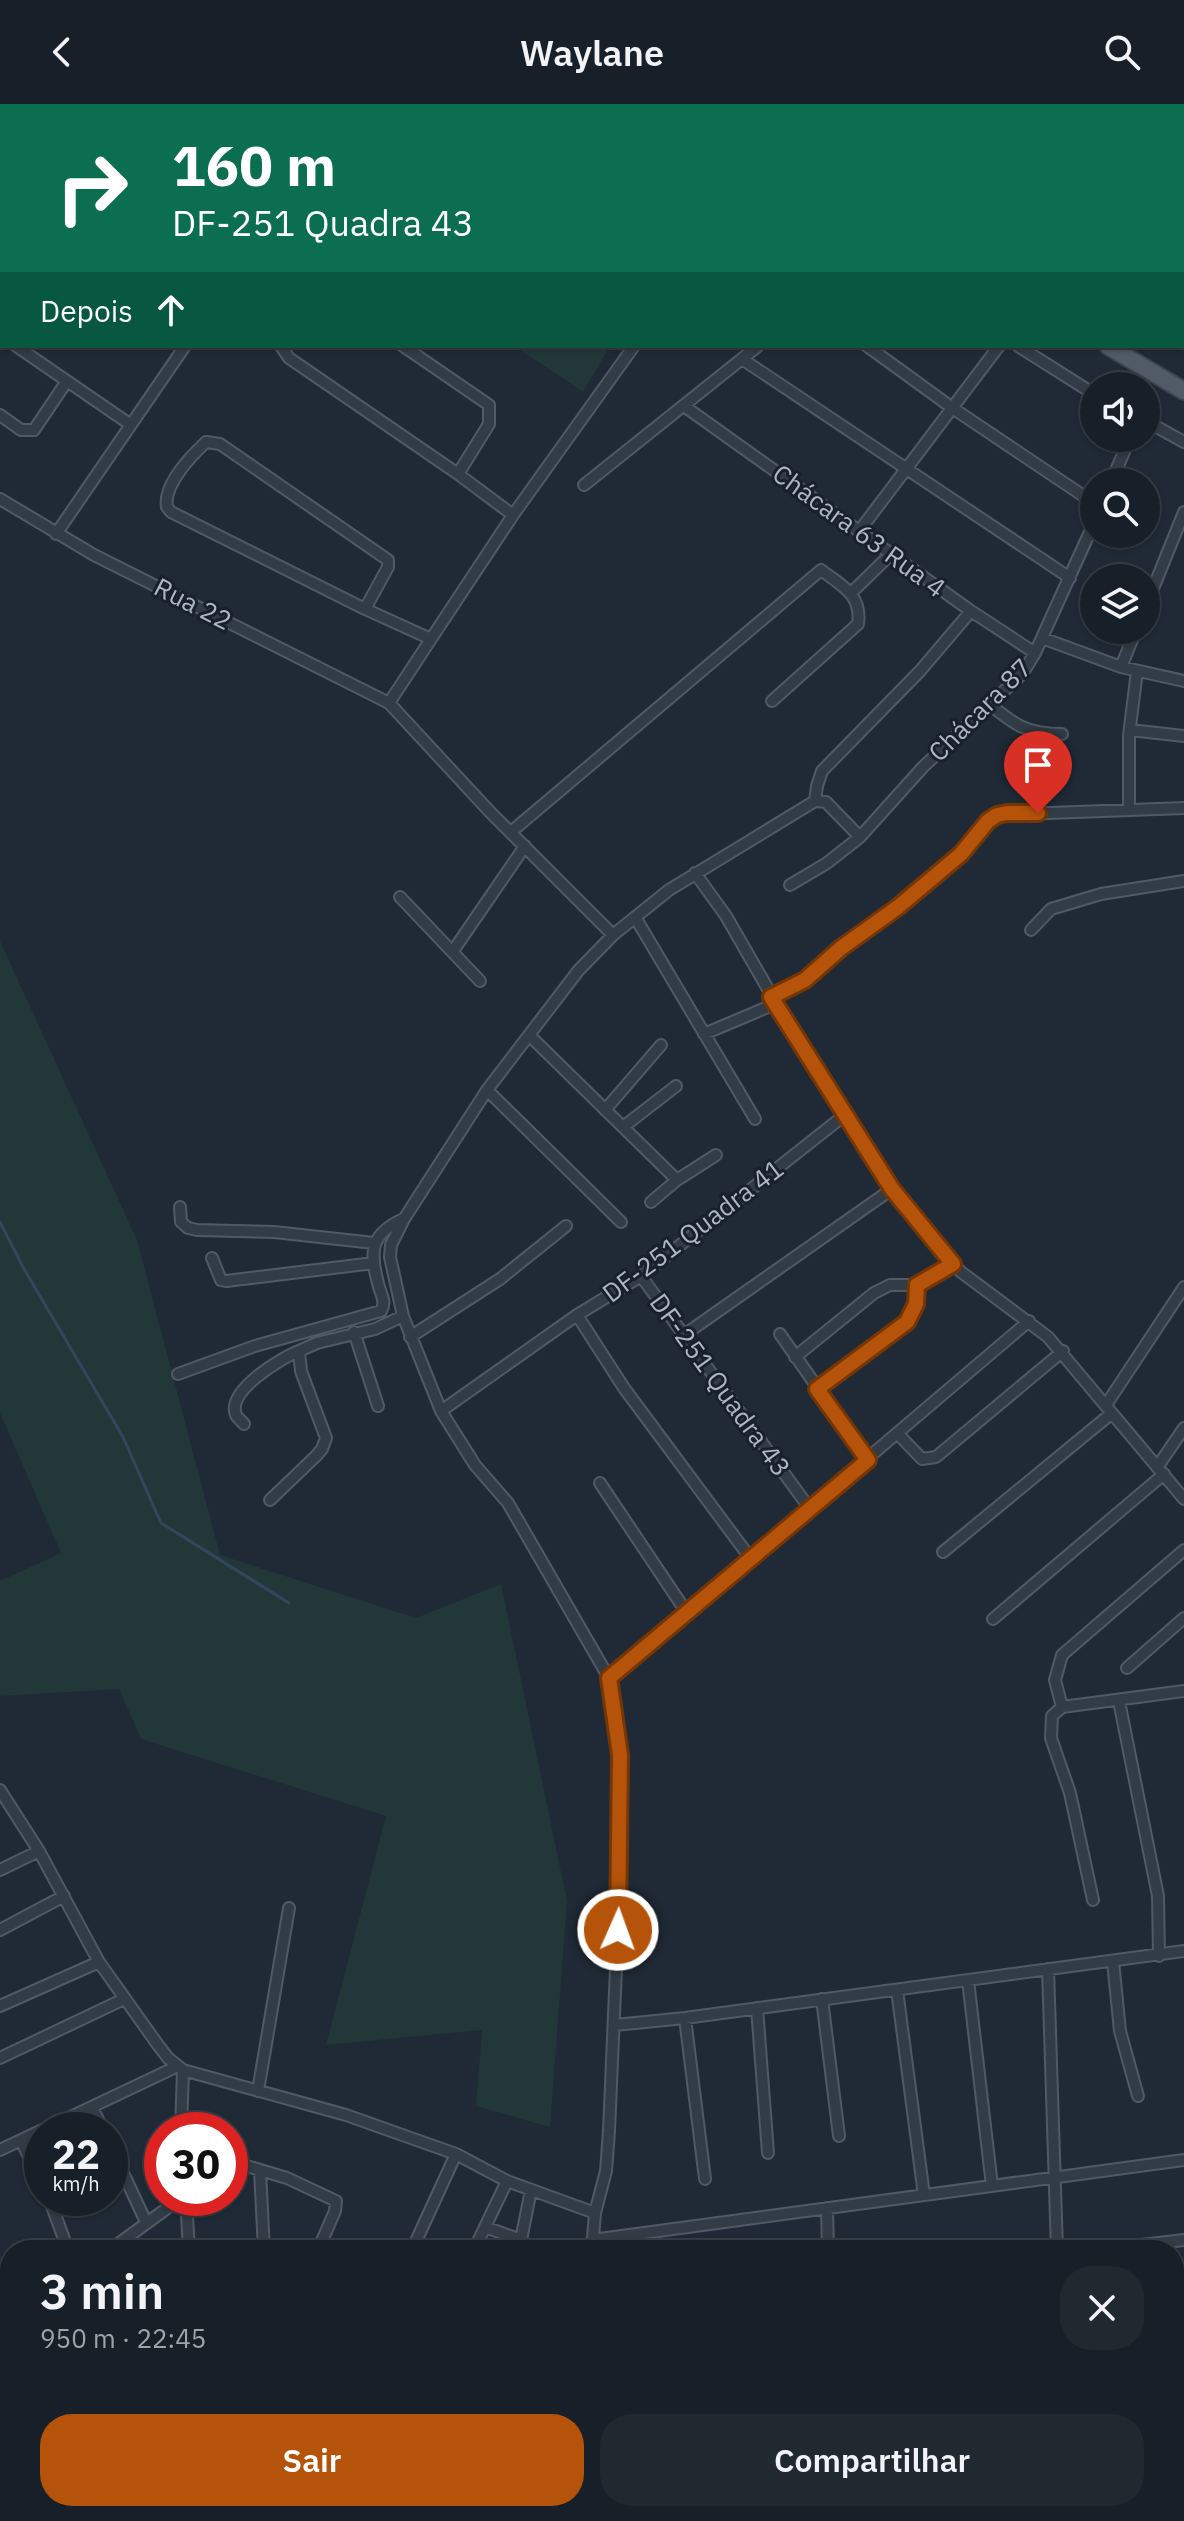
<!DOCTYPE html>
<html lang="pt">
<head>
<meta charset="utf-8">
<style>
	:root { --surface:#172028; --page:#202830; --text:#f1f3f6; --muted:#9ea3a8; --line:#363e45; --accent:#b45309 }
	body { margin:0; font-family:"IBM Plex Sans",sans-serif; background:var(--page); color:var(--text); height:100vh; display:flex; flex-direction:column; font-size:30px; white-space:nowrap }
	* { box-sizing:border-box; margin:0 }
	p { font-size:26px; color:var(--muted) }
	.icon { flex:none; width:44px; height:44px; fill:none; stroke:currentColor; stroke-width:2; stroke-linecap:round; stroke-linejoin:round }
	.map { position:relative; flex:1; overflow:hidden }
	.details { position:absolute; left:0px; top:2136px; width:1184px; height:282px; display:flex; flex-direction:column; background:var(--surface); border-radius:32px 32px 0 0; box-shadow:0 2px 6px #0004,0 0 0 2px var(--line) }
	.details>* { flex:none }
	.banner { position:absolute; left:0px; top:0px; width:1184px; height:244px; box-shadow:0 2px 6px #0004,0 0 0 2px var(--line); background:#0b6e4f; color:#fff; overflow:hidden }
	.fabs { position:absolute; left:1080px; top:268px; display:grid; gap:16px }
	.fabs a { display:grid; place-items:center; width:80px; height:80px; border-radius:50%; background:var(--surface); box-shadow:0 2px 6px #0004,0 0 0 2px var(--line); font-size:40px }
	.speed { position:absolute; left:24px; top:2008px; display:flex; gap:16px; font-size:40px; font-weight:700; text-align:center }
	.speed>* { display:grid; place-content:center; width:104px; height:104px; border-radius:50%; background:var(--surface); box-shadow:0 2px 6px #0004,0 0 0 2px var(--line); line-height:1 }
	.speed small { font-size:20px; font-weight:400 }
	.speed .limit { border:12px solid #d22; background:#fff; color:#111 }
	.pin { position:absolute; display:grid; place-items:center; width:68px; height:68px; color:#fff; margin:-82px -34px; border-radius:50% 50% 50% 0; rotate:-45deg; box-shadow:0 0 8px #0007 }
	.pin .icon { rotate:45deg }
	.me { position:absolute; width:88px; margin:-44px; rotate:2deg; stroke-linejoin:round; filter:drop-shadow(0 0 6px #0008) }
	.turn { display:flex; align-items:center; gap:28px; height:168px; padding:0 40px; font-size:36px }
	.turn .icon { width:104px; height:104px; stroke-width:2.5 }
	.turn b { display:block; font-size:56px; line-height:68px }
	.then { display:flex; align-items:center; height:76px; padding:0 40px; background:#0003; gap:16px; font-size:30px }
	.round { display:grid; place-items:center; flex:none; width:84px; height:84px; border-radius:32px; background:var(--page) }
	.overview { display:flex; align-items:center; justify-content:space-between; height:136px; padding:0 40px }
	h1 { font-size:48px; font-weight:600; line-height:60px }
	.button { display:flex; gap:16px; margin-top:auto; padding:16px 40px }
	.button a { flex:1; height:92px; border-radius:32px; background:var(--accent); color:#fff; font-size:32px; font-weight:600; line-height:92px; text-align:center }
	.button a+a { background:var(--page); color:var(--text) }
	header { display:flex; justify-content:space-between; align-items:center; height:104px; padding:0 40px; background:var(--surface); font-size:36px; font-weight:600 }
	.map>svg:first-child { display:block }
	.green { fill:#223738 }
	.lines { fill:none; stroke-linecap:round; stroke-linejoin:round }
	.stream { stroke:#32475e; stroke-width:3 }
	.street-casing { stroke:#505965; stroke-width:14 }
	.secondary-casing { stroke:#505965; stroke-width:18 }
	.primary-casing { stroke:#3c4550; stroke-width:20 }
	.street { stroke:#323c46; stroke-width:10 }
	.secondary { stroke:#404b59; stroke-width:14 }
	.primary { stroke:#505b67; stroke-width:16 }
	.route-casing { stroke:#753606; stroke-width:20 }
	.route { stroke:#b45309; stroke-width:14 }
	.labels { text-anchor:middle; stroke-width:6; stroke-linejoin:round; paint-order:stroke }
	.street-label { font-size:26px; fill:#acb6c4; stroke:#18212b }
</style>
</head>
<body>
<header><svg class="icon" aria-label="back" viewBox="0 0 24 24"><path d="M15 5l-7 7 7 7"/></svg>Waylane<svg class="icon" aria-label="search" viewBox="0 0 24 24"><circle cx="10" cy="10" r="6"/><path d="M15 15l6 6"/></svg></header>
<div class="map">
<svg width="1184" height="2417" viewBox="0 0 1184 2417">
	<rect width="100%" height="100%" fill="#1f2a36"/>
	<path class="green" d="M514,242h96l-27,46z
		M0,837l137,299 83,315 196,63 85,-34 66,317 -17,226 -74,-21 6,-76 -156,15 60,-229 -245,-77 -22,-50 -119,7v-115l61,-28 -61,-140z
		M10,2391v17h419l1,9h-430v-9z"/>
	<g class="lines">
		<path class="stream" d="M0,1118l24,47 99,168 38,86 128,80"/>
		<defs>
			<path id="street" d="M140,0l3,2
				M359,0h19
				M385,0l9,2
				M421,0l3,2
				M664,0l3,2
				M251,2l1,-2
				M898,2l1,-2
				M950,2l1,-2
				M993,2l1,-2
				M1108,2l1,-2
				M0,25l2,1
				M0,106l2,2
				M1182,109l2,-4
				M0,230l2,2
				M281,242l8,12 169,116 31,-50v-19l-86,-59
				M867,242l84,61 143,96
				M1018,242l76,48
				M742,255l328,219
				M67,277l64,44
				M684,302l287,205 64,42
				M0,311l21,15h13l33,-49 -51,-35
				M1146,317l38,21
				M206,338l14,2 168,116v7l-23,42 -194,-97 -4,-5c-4,-22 24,-51 39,-65z
				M458,370l55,41
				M1111,378l19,-44
				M584,381l174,-139
				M0,395l94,56 295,148 101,109 123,123
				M860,426l139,-184
				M56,430l129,-188
				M851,489l41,-40
				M1146,502l38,-94
				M365,505l66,30 82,-124 121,-169
				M1042,534l79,29 63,14
				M1121,563l15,-37
				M389,599l42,-64
				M988,599c27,22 38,31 74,31
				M1130,626l54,6
				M1129,706v-75l8,-64
				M511,728l310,-262c21,16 41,24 37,54l-86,77
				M860,733l-34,-35 -11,-1 2,-15 5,-15 98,-100 51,-60
				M695,769l31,43 73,127 93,146 46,59 23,24 87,65 136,162
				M790,781l37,-22 33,-26 63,-70 99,-93 13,-21 59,-130
				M400,793l80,84
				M635,813l120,202
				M1031,826l20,-21 50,-15 83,-13
				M453,847l72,-105
				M771,893l34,-17 36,-32 57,-41 63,-53 20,-27 16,-12 187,-7
				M704,930l71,-30
				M530,932l147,144
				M487,986l134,132
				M605,1006l56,-65
				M623,1023l53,-41
				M651,1098l26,-22 39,-25
				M180,1103l1,15 7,6 9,2 77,2 100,11
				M212,1154l9,22 5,1 148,-18
				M641,1172l169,233
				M577,1211l47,73 127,171
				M354,1228l24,74
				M780,1230l88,126
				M684,1231l208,-146
				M410,1233l90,-58 66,-53
				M795,1253l79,-64 16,-8h27l36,-21
				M178,1270l77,-28 126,-35c5,-9 1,-14 -2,-24 -9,-33 -11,-52 24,-68
				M817,1285l90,-67 9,-18 1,-19
				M1106,1301l78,-118
				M441,1307l136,-96 64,-39 205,-162
				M244,1320c-2,-3 -6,-5 -8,-9 -10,-24 45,-57 63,-64
				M898,1330l24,25 14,-2 127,-106
				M1158,1362l26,-38
				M600,1379l87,130
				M270,1396l46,-44 6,-7 4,-11 -25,-67 -2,-20 18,-8 58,-14 28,-13
				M943,1448l169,-139
				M993,1515l171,-145
				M1127,1564l57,-50
				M609,1574l420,-357
				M1119,1597l39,195 1,60
				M1062,1603l-7,-27 7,-25 122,-105
				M0,1686l39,61 60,111 59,83 10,13 15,12 163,45 110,39 51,27 88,32
				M0,1766l39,-19
				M1093,1796l-23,-107 -19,-55 1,-22 10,-9 122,-16
				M0,1826l64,-34
				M1113,1857l7,70 18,65
				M1048,1865l9,281
				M968,1876l24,206
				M897,1886l27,205
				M822,1895l17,137
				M0,1902l99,-44
				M757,1904l11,145
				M685,1914l20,161
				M615,1921l70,-7 499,-67
				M0,1954l124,-59
				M258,1987l31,-183
				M92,2003l11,23
				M43,2026l135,-64
				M181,2026l2,-60
				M21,2036l21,44
				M110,2041l36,77
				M0,2046l42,-20
				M230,2057l57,17 49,23 -1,10 -17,39
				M260,2066l4,80
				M49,2094l19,52
				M186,2094l3,52
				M827,2104l1,42
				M485,2123l36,13
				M592,2136l592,-80
				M110,2146l71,-52
				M412,2146l44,-96
				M474,2146l33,-69
				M519,2146l12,-60
				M592,2146l3,-37 11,-42 3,-40 10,-233 1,-143 -11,-77 -101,-175 -33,-38 -34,-54 -38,-95 -13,-59 1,-12 13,-26 83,-129 91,-119 35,-36 56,-45 146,-89
				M1099,2146l85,-10
				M0,2164l10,19
				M0,2206l10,-7
				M1174,2207l10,-2
				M0,2235l10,20
				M1174,2255l10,-2
				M1174,2314l10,-1
				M1174,2399h10
				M661,2408l4,9
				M719,2408v9
				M799,2408v9
				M877,2408v9
				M950,2408v9
				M1055,2408l3,9"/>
			<path id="secondary" d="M0,2358l10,-14
				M493,2408l10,9"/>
			<path id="primary" d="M752,0l2,2
				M1108,242l76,45"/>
		</defs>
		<use href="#street" class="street-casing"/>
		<use href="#secondary" class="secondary-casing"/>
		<use href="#primary" class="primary-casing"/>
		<use href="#street" class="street"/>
		<use href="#secondary" class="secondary"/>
		<use href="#primary" class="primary"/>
	</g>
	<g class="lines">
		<defs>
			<path id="route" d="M618,1826l2,-175 -11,-77 259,-218 -51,-71 90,-67 9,-18 1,-19 36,-21 -61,-75 -121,-192 34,-17 36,-32 57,-41 63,-53 27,-33 9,-6 10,-2h31"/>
		</defs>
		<use href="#route" class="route-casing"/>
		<use href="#route" class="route"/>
	</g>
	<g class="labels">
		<g class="street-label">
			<text transform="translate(859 427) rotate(36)" y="9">Chácara 63 Rua 4</text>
			<text transform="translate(193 500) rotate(27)" y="9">Rua 22</text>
			<text transform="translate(980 606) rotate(-45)" y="9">Chácara 87</text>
			<text transform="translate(693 1127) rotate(-37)" y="9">DF-251 Quadra 41</text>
			<text transform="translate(720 1281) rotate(54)" y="9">DF-251 Quadra 43</text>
		</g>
	</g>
</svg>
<div class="fabs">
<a><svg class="icon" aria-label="sound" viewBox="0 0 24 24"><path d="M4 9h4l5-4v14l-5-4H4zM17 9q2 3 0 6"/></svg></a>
<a><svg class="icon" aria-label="search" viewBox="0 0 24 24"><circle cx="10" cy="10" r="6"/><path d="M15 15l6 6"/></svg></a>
<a><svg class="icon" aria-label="layers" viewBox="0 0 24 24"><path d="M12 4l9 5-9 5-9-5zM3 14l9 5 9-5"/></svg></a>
</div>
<div class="speed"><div>22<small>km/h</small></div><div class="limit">30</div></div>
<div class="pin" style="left:1038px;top:709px;background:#d93025"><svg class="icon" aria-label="arrive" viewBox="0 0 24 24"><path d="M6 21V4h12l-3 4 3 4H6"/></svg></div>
<svg class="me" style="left:618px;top:1826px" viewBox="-20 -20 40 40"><circle r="17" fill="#b45309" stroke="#fff" stroke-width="3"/><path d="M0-11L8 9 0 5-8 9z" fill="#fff"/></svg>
<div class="banner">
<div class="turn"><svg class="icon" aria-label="right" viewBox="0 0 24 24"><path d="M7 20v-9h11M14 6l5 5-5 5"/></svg><div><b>160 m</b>DF-251 Quadra 43</div></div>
<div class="then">Depois<svg class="icon" aria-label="ahead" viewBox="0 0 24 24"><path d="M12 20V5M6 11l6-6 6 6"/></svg></div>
</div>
<section class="details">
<div class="overview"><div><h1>3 min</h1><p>950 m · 22:45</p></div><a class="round"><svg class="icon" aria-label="close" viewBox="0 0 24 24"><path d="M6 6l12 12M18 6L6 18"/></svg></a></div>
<div class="button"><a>Sair</a><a>Compartilhar</a></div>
</section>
</div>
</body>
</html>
